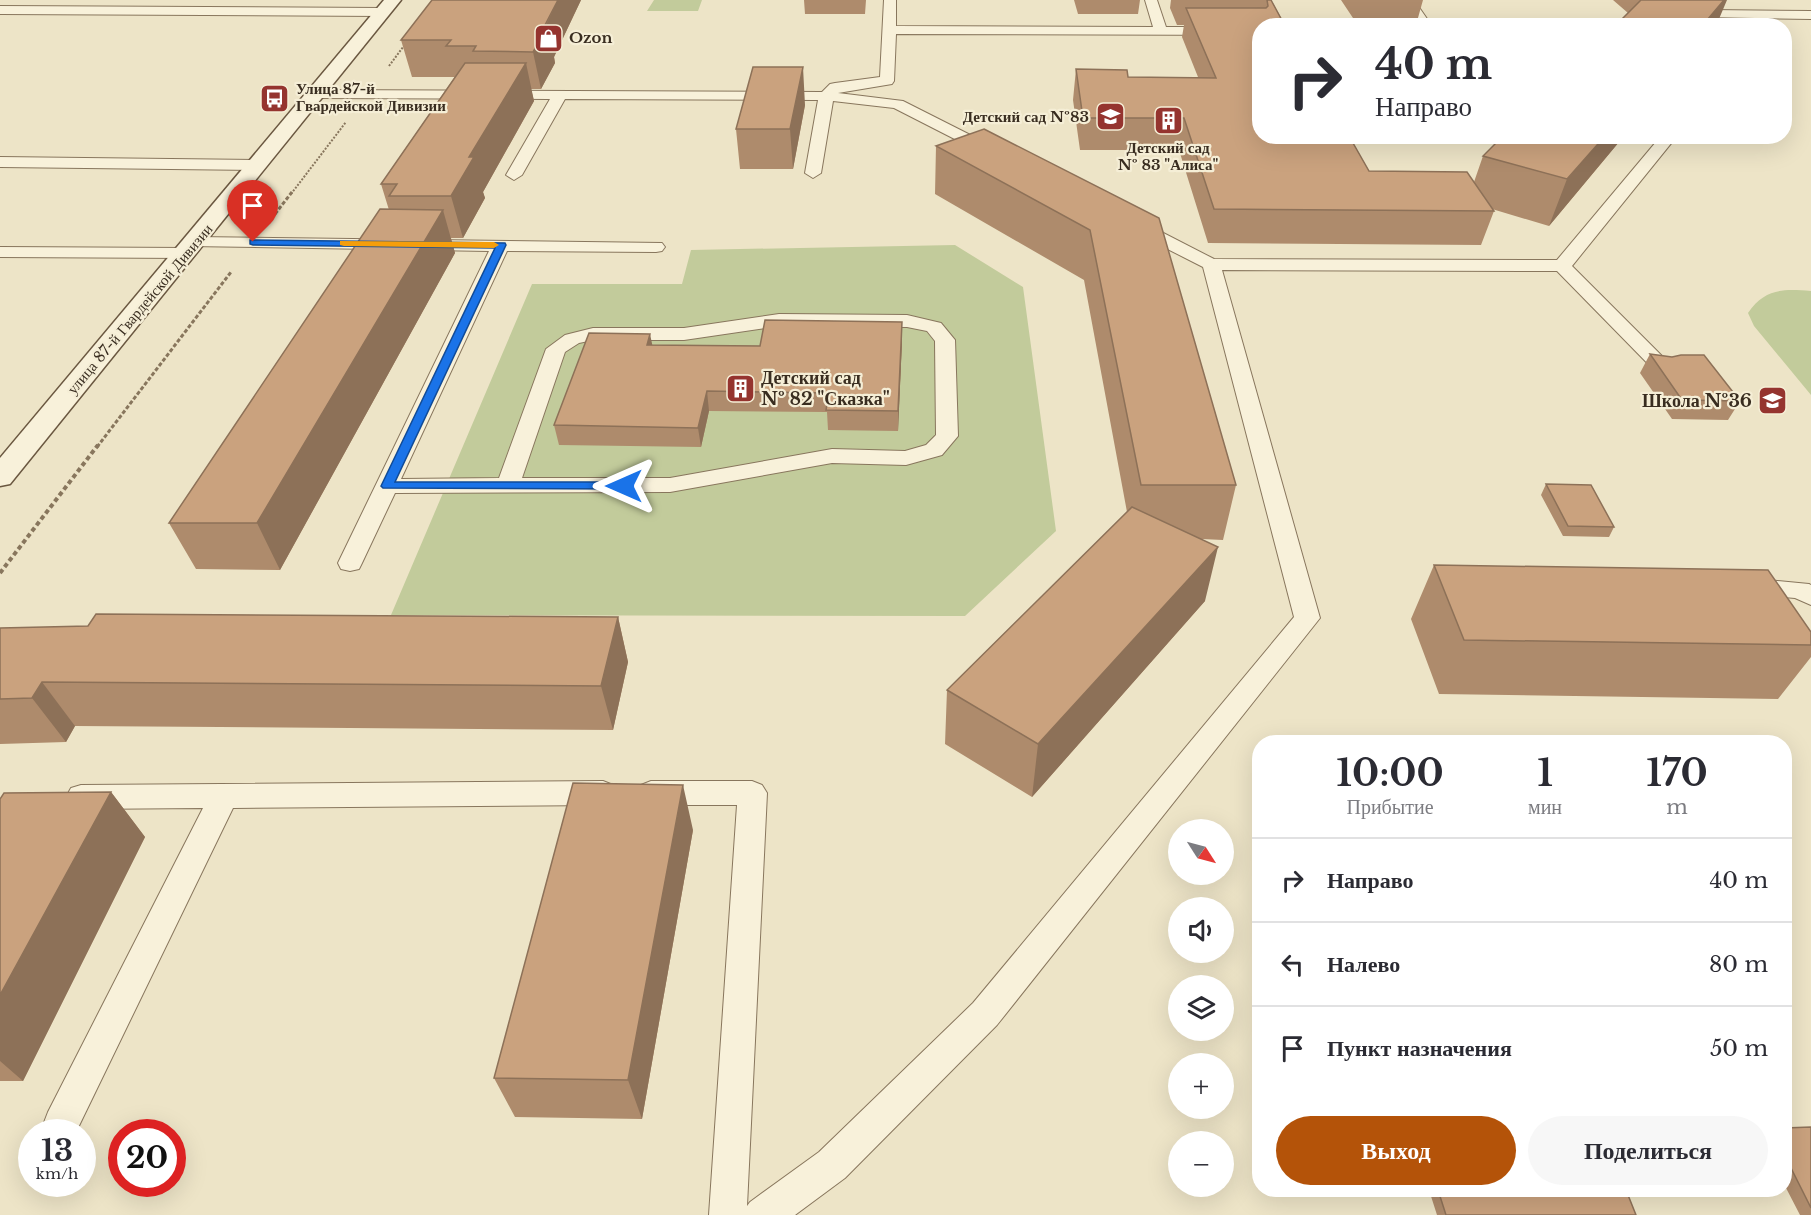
<!DOCTYPE html>
<html lang="ru">
<head>
<meta charset="utf-8">
<style>
	:root { --surface:#fff; --page:#f7f7f7; --text:#2b2b33; --muted:#7c7c81; --line:#e1e1e2; --accent:#b45309 }
	body { margin:0; font-family:"Libre Baskerville",serif; background:var(--page); color:var(--text); height:100vh; display:flex; flex-direction:column; font-size:22px; white-space:nowrap }
	* { box-sizing:border-box; margin:0 }
	p { font-size:20px; color:var(--muted) }
	.icon { flex:none; width:33px; height:33px; fill:none; stroke:currentColor; stroke-width:2; stroke-linecap:round; stroke-linejoin:round }
	.map { position:relative; flex:1; overflow:hidden }
	.panel { position:absolute; left:1252px; top:735px; width:540px; height:462px; display:flex; flex-direction:column; background:var(--surface); border-radius:24px; box-shadow:0 6px 24px #0002 }
	.panel>* { flex:none }
	.hud { position:absolute; left:1252px; top:18px; width:540px; height:126px; border-radius:24px; box-shadow:0 6px 24px #0002; background:#fff; color:var(--text); overflow:hidden }
	.needle { width:39px; rotate:126deg }
	.buttons { position:absolute; left:1168px; top:819px; display:grid; gap:12px }
	.buttons a { display:grid; place-items:center; width:66px; height:66px; border-radius:50%; background:var(--surface); box-shadow:0 6px 24px #0002; font-size:30px }
	.speed { position:absolute; left:18px; top:1119px; display:flex; gap:12px; font-size:30px; font-weight:700; text-align:center }
	.speed>* { display:grid; place-content:center; width:78px; height:78px; border-radius:50%; background:var(--surface); box-shadow:0 6px 24px #0002; line-height:1 }
	.speed small { font-size:15px; font-weight:400 }
	.speed .limit { border:9px solid #d22; background:#fff; color:#111 }
	.pin { position:absolute; display:grid; place-items:center; width:51px; height:51px; color:#fff; margin:-62px -26px; border-radius:50% 50% 50% 0; rotate:-45deg; box-shadow:0 0 6px #0007 }
	.pin .icon { rotate:45deg }
	.me { position:absolute; width:66px; margin:-33px; rotate:270deg; stroke-linejoin:round; filter:drop-shadow(0 0 4px #0008) }
	.turn { display:flex; align-items:center; gap:21px; height:126px; padding:0 24px; font-size:27px }
	.turn .icon { width:78px; height:78px; stroke-width:2.5 }
	.turn b { display:block; font-size:42px; line-height:51px }
	.eta { display:flex; justify-content:space-evenly; align-items:center; height:102px; text-align:center }
	.eta b { font-size:36px; font-weight:700; line-height:42px }
	.button { display:flex; gap:12px; margin-top:auto; padding:12px 24px }
	.button a { flex:1; height:69px; border-radius:36px; background:var(--accent); color:#fff; font-size:24px; font-weight:700; line-height:69px; text-align:center }
	.button a+a { background:var(--page); color:var(--text) }
	ul { padding:0; list-style:none }
	li { display:flex; align-items:center; gap:18px; height:84px; padding:0 24px; border-top:2px solid var(--line) }
	li div { flex:1 }
	li b { display:block; font-size:22px }
	li em { font-style:normal }
	.map>svg:first-child { display:block }
	.green { fill:#c2cb9b }
	.lines { fill:none; stroke-linecap:round; stroke-linejoin:round }
	.lane-casing { stroke:#88765d; stroke-width:2 }
	.secondary-casing { stroke:#6a5740; stroke-width:3 }
	.path-far2 { stroke:#88765d; stroke-width:2; stroke-dasharray:2 1.5; stroke-linecap:butt }
	.path-far1 { stroke:#88765d; stroke-width:3; stroke-dasharray:4 2; stroke-linecap:butt }
	.path { stroke:#88765d; stroke-width:4; stroke-dasharray:4.5 3; stroke-linecap:butt }
	.lane { fill:#f8f1da; fill-rule:evenodd }
	.secondary { fill:#f8f1da; fill-rule:evenodd }
	.wall { fill:#ae8b6c }
	.shaded-wall { fill:#8d7158 }
	.building { fill:#caa27e; stroke:#8d7158; stroke-width:1.5 }
	.route { fill:#1a73e8; stroke:#114b97; stroke-width:1.5 }
	.slow { fill:#f59e0b }
	.labels { text-anchor:middle; stroke-width:4.5; stroke-linejoin:round; paint-order:stroke }
	.far-poi-label { font-size:15px; font-weight:bold; fill:#392d20; stroke:#f5eed6; text-anchor:start }
	.far-street-label { font-size:15px; fill:#392d20; stroke:#f5eed6 }
	.poi-label { font-size:18px; font-weight:bold; fill:#392d20; stroke:#f5eed6; text-anchor:start }
</style>
</head>
<body>
<div class="map">
<svg width="1811" height="1215" viewBox="0 0 1811 1215">
	<rect width="100%" height="100%" fill="#ede4c7"/>
	<path class="green" d="M654,0h48l-4,11h-51z
		M955,245l68,42 33,244 -91,85 -574,-1 141,-331h150l9,-34z
		M1811,291v104l-57,-69 -6,-13c17,-25 35,-24 63,-22z"/>
	<g class="lines">
		<defs>
			<path id="lane" d="M884,0h12v26l257,1 -8,-27h12l9,27h94v8l-364,-1 -2,47 -2,3 -54,9 65,8 95,48 2,3 -8,5 -6,-2 -92,-47 -61,-7 -12,72 -8,5 -8,-5 13,-73 -253,-1 -43,76 -8,5 -8,-5 44,-76 -234,-1 -7,-4 7,-4 506,2 8,-8 5,-1 45,-6z
				M1402,0h12l18,26h-13z
				M0,6l383,2 7,4 -7,4 -383,-2z
				M1709,10l102,1v8l-107,-2 -2,-3 2,-3z
				M1661,136h16l-105,130 98,98 3,4 -3,4 -7,2 -7,-2 -99,-101 -335,-1 98,348 -323,407 -152,153 -50,37h-86l28,-410h-86l-10,-4 -5,-8 5,-8 10,-4h101l10,4 5,8 -20,413 3,-4 69,-50 154,-149 321,-386 -91,-350 -75,-38 -3,-4 3,-4h12l74,38 343,1z
				M0,157l259,3 8,5 -8,5 -259,-3z
				M195,237l467,6 3,4 -3,4 -6,1 -149,-1 -106,228 98,-1 47,-129 19,-14 28,-7h91l95,-14 128,1 34,8 14,17 3,96 -16,19 -36,10 -74,-2 -162,29 -275,1 -33,70 -3,6 -9,2 -9,-2 -3,-6 151,-312 -300,-5 -3,-4 3,-4zM779,326l128,1 20,4 8,10 1,94 -10,10 -21,6 -73,-2 -162,29h-148l43,-126 14,-9 14,-3h91z
				M0,247l187,1 6,1 3,4 -3,4 -6,1 -187,-1z
				M1747,578l62,6 2,1v20l-16,-7 -57,-5 -4,-6 4,-6z
				M603,781l10,4 5,8 -5,8 -10,4 -370,3 -157,324h-30l-3,-7 5,-13 155,-304 -122,1 -10,-3 -5,-9 5,-9 10,-3z"/>
			<path id="secondary" d="M384,0h17l-391,484 -10,2v-28z"/>
		</defs>
		<use href="#lane" class="lane-casing"/>
		<use href="#secondary" class="secondary-casing"/>
		<path class="path-far2" d="M389,66l17,-23
			M291,194l55,-72"/>
		<path class="path-far1" d="M275,214l17,-22
			M97,447l134,-175"/>
		<path class="path" d="M0,573l98,-128"/>
		<use href="#lane" class="lane"/>
		<use href="#secondary" class="secondary"/>
	</g>
	<path class="wall" d="M432,0h149l-27,57 1,6 -14,26h-10l3,12 -51,91 2,6 -22,40h-12l4,15 -175,317 -84,-1 -27,-46 220,-313 -8,-26 73,-106v-1h-42l-11,-37z
		M804,0h62l-1,14h-60z
		M1074,0h66l-2,14h-60z
		M1171,0h100l98,171 105,11 9,-26 141,-20 -75,90 -57,-17 2,2 -13,34 -273,-2 -29,-93h-99l-7,-50 3,-31 52,8h70l-16,-40 2,-12h-7l-7,-17z
		M1341,0h82l-7,25 -59,-1z
		M1613,0h114l-99,13z
		M805,105l-12,64h-53l-4,-40z
		M936,146l223,72 77,267 -13,55 -21,-1 3,62 -173,196 -87,-53 2,-54 180,-178 -43,-232 -149,-86z
		M902,322v19l-4,90 -70,-1 -1,-18 -118,-1 -8,36 -142,-2 -5,-20 98,-80 108,1z
		M1650,354l90,47 -12,19 -56,-1 -32,-46z
		M1546,484l68,43 -5,10 -46,-1 -22,-41z
		M1434,565l377,67v25l-33,42 -339,-5 -28,-75z
		M618,617l10,45 -15,68 -538,-4 -9,16 -66,2v-116z
		M111,792l34,45 -122,244h-23v-282z
		M693,830l-51,289 -127,-2 -21,-39z
		M1811,1127v88h-11l-15,-29v-58z
		M1429,1190h197l10,25h-199z"/>
	<path class="shaded-wall" d="M558,0h23l-27,57 1,6 -14,26 -8,-37z
		M1724,0h3l-11,26h-14z
		M526,63l8,38 -51,91 2,6 -22,40 -12,-42 18,-39z
		M803,67l2,38 -12,64 -3,-40z
		M1605,136h19l-75,90 18,-47z
		M443,210l12,43 -175,317 -23,-47z
		M902,322v19l-4,90v-20z
		M650,334l4,19 -7,-8z
		M707,391l2,20 -8,36 -3,-19z
		M1218,547l-13,54 -173,196 6,-53z
		M618,617l10,45 -15,68 -12,-44z
		M42,682l33,44 -9,16 -34,-44z
		M683,785l10,45 -51,289 -14,-39z
		M111,792l34,45 -122,244 -23,-20v-66z"/>
	<path class="building" d="M432,0h126l-14,27h4l-15,25 -60,-1 3,-5h-30l5,-6h-50z
		M1267,0h4l14,26h-25v110h89l20,35 98,1 27,39 -280,-2 -30,-91h-101l-7,-49 51,1 1,7 88,1 -30,-70h80l2,-2z
		M1641,0h83l-22,26h-87z
		M465,63h61l-57,94h5l-23,39h-62l8,-12h-16z
		M753,67h50l-13,62h-54z
		M984,129l175,89 77,267h-95l-51,-255 -154,-84z
		M1503,136h102l-38,43 -84,-23z
		M380,209l63,1 -186,313h-88z
		M765,320l137,2 -4,89 -72,-1 3,-17 -122,-2 -9,37 -144,-3 35,-92 61,1 -3,11 113,1z
		M1650,354l22,3 9,-2h23l36,46 -58,-1z
		M1546,484l45,1 23,42 -46,-1z
		M1132,507l86,40 -180,197 -91,-54z
		M1434,565l334,5 43,62v13l-347,-5z
		M96,614l522,3 -17,69 -559,-4 -10,16 -32,1v-71l88,-2z
		M573,783l110,2 -55,295 -134,-2z
		M111,792l-111,203v-196l4,-6z
		M1811,1127v81l-26,-52v-28z
		M1438,1190h188l10,25h-190z"/>
	<path class="route" d="M250,240l255,3 1,2 -111,237h229l6,4 -6,3 -241,-1 -2,-2 114,-238 -242,-3 -3,-1z"/>
	<path class="slow" d="M340,241l154,1 5,3 -5,3 -150,-2 -4,-1z"/>
	<defs>
		<symbol id="shop-square" viewBox="-11 -11 22 22"><rect x="-9" y="-9" width="18" height="18" rx="4" fill="#95342f" stroke="#f5eed6"/><path d="M-5-2.5h2.3a2.7 3.5 0 0 1 5.4 0H5L5.5 6h-11ZM-1.5-2.5h3a1.5 2.3 0 0 0-3 0Z" fill="#fff"/></symbol>
		<symbol id="bus-square" viewBox="-11 -11 22 22"><rect x="-9" y="-9" width="18" height="18" rx="4" fill="#95342f" stroke="#f5eed6"/><path d="M-5-6H5V4H4V6H2V4H-2V6H-4V4H-5ZM-3.5-4V0h7V-4ZM-3.5 1.2v1.5H-2V1.2ZM2 1.2v1.5H3.5V1.2Z" fill="#fff"/></symbol>
		<symbol id="school-square" viewBox="-11 -11 22 22"><rect x="-9" y="-9" width="18" height="18" rx="4" fill="#95342f" stroke="#f5eed6"/><path d="M0-5L7-2L0 1L-7-2ZM-4 1L0 2.5L4 1V4Q0 6-4 4Z" fill="#fff"/></symbol>
		<symbol id="building-square" viewBox="-11 -11 22 22"><rect x="-9" y="-9" width="18" height="18" rx="4" fill="#95342f" stroke="#f5eed6"/><path d="M-4-6H4V6H1V3H-1V6H-4ZM-2.5-4.3h1.7v1.8h-1.7ZM.8-4.3h1.7v1.8H.8ZM-2.5-1h1.7V.8h-1.7ZM.8-1h1.7V.8H.8Z" fill="#fff"/></symbol>
	</defs>
	<g fill-rule="evenodd">
		<use href="#shop-square" x="532" y="22" width="33" height="33"/>
		<use href="#bus-square" x="258" y="82" width="33" height="33"/>
		<use href="#school-square" x="1094" y="100" width="33" height="33"/>
		<use href="#building-square" x="1152" y="104" width="33" height="33"/>
		<use href="#building-square" x="724" y="372" width="33" height="33"/>
		<use href="#school-square" x="1756" y="384" width="33" height="33"/>
	</g>
	<g class="labels">
		<g class="far-poi-label">
			<text x="569" y="43">Ozon</text>
			<text x="296" y="94">Улица 87-й<tspan x="296" dy="17">Гвардейской Дивизии</tspan></text>
			<text x="1089" y="122" text-anchor="end">Детский сад №83</text>
			<text x="1168" y="153" text-anchor="middle">Детский сад<tspan x="1168" dy="17">№ 83 "Алиса"</tspan></text>
		</g>
		<g class="far-street-label">
			<text transform="translate(140 309) rotate(-50)" y="5">улица 87-й Гвардейской Дивизии</text>
		</g>
		<g class="poi-label">
			<text x="761" y="384">Детский сад<tspan x="761" dy="21">№ 82 "Сказка"</tspan></text>
			<text x="1752" y="407" text-anchor="end">Школа №36</text>
		</g>
	</g>
</svg>
<div class="buttons">
<a><svg class="needle" viewBox="-14 -14 28 28"><path d="M0-13l5 13h-10z" fill="#e53935"/><path d="M0 13l5-13h-10z" fill="#7c7c81"/></svg></a>
<a><svg class="icon" aria-label="sound" viewBox="0 0 24 24"><path d="M4 9h4l5-4v14l-5-4H4zM17 9q2 3 0 6"/></svg></a>
<a><svg class="icon" aria-label="layers" viewBox="0 0 24 24"><path d="M12 4l9 5-9 5-9-5zM3 14l9 5 9-5"/></svg></a>
<a>+</a>
<a>−</a>
</div>
<div class="speed"><div>13<small>km/h</small></div><div class="limit">20</div></div>
<div class="pin" style="left:253px;top:242px;background:#d93025"><svg class="icon" aria-label="arrive" viewBox="0 0 24 24"><path d="M6 21V4h12l-3 4 3 4H6"/></svg></div>
<svg class="me" style="left:624px;top:486px" viewBox="-20 -20 40 40"><path d="M0-17L14 15 0 8-14 15z" fill="#1a73e8" stroke="#fff" stroke-width="4"/></svg>
<div class="hud">
<div class="turn"><svg class="icon" aria-label="right" viewBox="0 0 24 24"><path d="M7 20v-9h11M14 6l5 5-5 5"/></svg><div><b>40 m</b>Направо</div></div>
</div>
<section class="panel">
<div class="eta">
<div><b>10:00</b><p>Прибытие</p></div>
<div><b>1</b><p>мин</p></div>
<div><b>170</b><p>m</p></div>
</div>
<ul>
<li><svg class="icon" aria-label="right" viewBox="0 0 24 24"><path d="M7 20v-9h11M14 6l5 5-5 5"/></svg><div><b>Направо</b></div><em>40 m</em></li>
<li><svg class="icon" aria-label="left" viewBox="0 0 24 24"><path d="M17 20v-9H6M10 6l-5 5 5 5"/></svg><div><b>Налево</b></div><em>80 m</em></li>
<li><svg class="icon" aria-label="arrive" viewBox="0 0 24 24"><path d="M6 21V4h12l-3 4 3 4H6"/></svg><div><b>Пункт назначения</b></div><em>50 m</em></li>
</ul>
<div class="button"><a>Выход</a><a>Поделиться</a></div>
</section>
</div>
</body>
</html>
